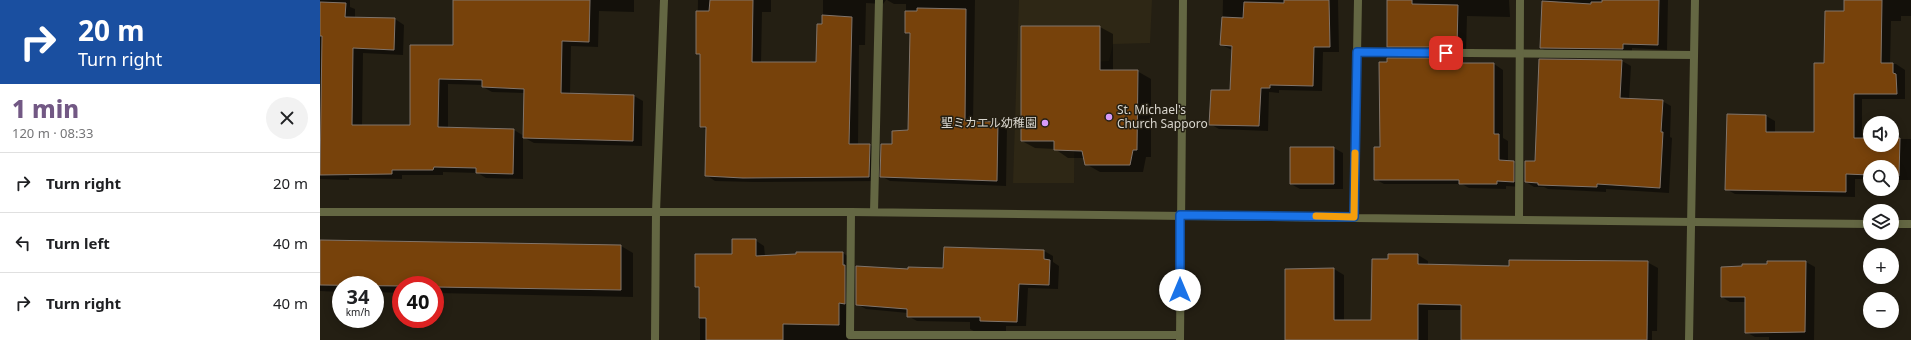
<!DOCTYPE html>
<html lang="en">
<head>
<meta charset="utf-8">
<style>
	:root { --surface:#fff; --page:#f2f2f2; --text:#202124; --muted:#757577; --line:#e0e0e0; --accent:#725884 }
	body { margin:0; font-family:"Noto Sans","Noto Sans JP",sans-serif; background:var(--page); color:var(--text); height:100vh; display:flex; flex-direction:column; font-size:15px; white-space:nowrap }
	* { box-sizing:border-box; margin:0 }
	p { font-size:13px; color:var(--muted) }
	.icon { flex:none; width:22px; height:22px; fill:none; stroke:currentColor; stroke-width:2; stroke-linecap:round; stroke-linejoin:round }
	.map { position:relative; flex:1; overflow:hidden }
	.drawer { display:flex; flex-direction:column; background:var(--surface); width:320px }
	.drawer>* { flex:none }
	.top-card { background:#1a4fa0; color:#fff; overflow:hidden }
	.controls { position:absolute; left:1543px; top:116px; display:grid; gap:8px }
	.controls a { display:grid; place-items:center; width:36px; height:36px; border-radius:50%; background:var(--surface); box-shadow:0 2px 10px #0003; font-size:20px }
	.speed { position:absolute; left:12px; top:276px; display:flex; gap:8px; font-size:20px; font-weight:700; text-align:center }
	.speed>* { display:grid; place-content:center; width:52px; height:52px; border-radius:50%; background:var(--surface); box-shadow:0 2px 10px #0003; line-height:1 }
	.speed small { font-size:10px; font-weight:400 }
	.speed .limit { border:6px solid #d22; background:#fff; color:#111 }
	.pin { position:absolute; display:grid; place-items:center; width:34px; height:34px; color:#fff; margin:-17px; border-radius:8px; box-shadow:0 2px 6px #0006 }
	.me { position:absolute; width:44px; margin:-22px; rotate:0deg; stroke-linejoin:round; filter:drop-shadow(0 0 3px #0008) }
	.turn { display:flex; align-items:center; gap:14px; height:84px; padding:0 12px; font-size:18px }
	.turn .icon { width:52px; height:52px; stroke-width:2.5 }
	.turn b { display:block; font-size:28px; line-height:34px }
	.round { display:grid; place-items:center; flex:none; width:42px; height:42px; border-radius:21px; background:var(--page) }
	.headline { display:flex; align-items:center; justify-content:space-between; height:68px; padding:0 12px }
	h1 { font-size:24px; font-weight:800; line-height:30px; color:var(--accent) }
	ul { padding:0; list-style:none }
	li { display:flex; align-items:center; gap:12px; height:60px; padding:0 12px; border-top:1px solid var(--line) }
	li div { flex:1 }
	li b { display:block; font-size:15px }
	li em { font-style:normal }
	main { display:flex; flex:1; min-height:0 }
	.map>svg:first-child { display:block }
	.built { fill:#2e2715 }
	.shadow { fill:#0007; fill-rule:evenodd }
	.building { fill:#77420b; stroke:#81746a }
	.lines { fill:none; stroke-linecap:round; stroke-linejoin:round }
	.service { stroke:#646743; stroke-width:8 }
	.minor { stroke:#646743; stroke-width:8 }
	.tertiary { stroke:#646743; stroke-width:8 }
	.route-casing { stroke:#114b97; stroke-width:10 }
	.route { stroke:#1a73e8; stroke-width:7 }
	.slow { stroke:#f59e0b; stroke-width:7 }
	.poi-dot { fill:#d79bf9; stroke:#241f13; stroke-width:1.5 }
	.labels { text-anchor:middle; stroke-width:3; stroke-linejoin:round; paint-order:stroke }
	.poi-label { font-size:12px; fill:#d8d5cd; stroke:#241f13; text-anchor:start }
</style>
</head>
<body>
<main>
<section class="drawer">
<div class="top-card">
<div class="turn"><svg class="icon" aria-label="right" viewBox="0 0 24 24"><path d="M7 20v-9h11M14 6l5 5-5 5"/></svg><div><b>20 m</b>Turn right</div></div>
</div>
<div class="headline"><div><h1>1 min</h1><p>120 m · 08:33</p></div><a class="round"><svg class="icon" aria-label="close" viewBox="0 0 24 24"><path d="M6 6l12 12M18 6L6 18"/></svg></a></div>
<ul>
<li><svg class="icon" aria-label="right" viewBox="0 0 24 24"><path d="M7 20v-9h11M14 6l5 5-5 5"/></svg><div><b>Turn right</b></div><em>20 m</em></li>
<li><svg class="icon" aria-label="left" viewBox="0 0 24 24"><path d="M17 20v-9H6M10 6l-5 5 5 5"/></svg><div><b>Turn left</b></div><em>40 m</em></li>
<li><svg class="icon" aria-label="right" viewBox="0 0 24 24"><path d="M7 20v-9h11M14 6l5 5-5 5"/></svg><div><b>Turn right</b></div><em>40 m</em></li>
</ul>
</section>
<div class="map">
<svg width="1591" height="340" viewBox="0 0 1591 340">
	<rect width="100%" height="100%" fill="#241f13"/>
	<path class="built" d="M699,0h133l-2,43 -37,1 -4,17 -34,2 -1,120h-61z"/>
	<path class="shadow" d="M0,0h30v7l5,2v9l40,1 9,6 -1,30 -40,-2 -1,73h49l43,-80v-46h180v12l-35,-1 -1,36 -27,-1 -1,48 64,2 9,5 -1,45 -108,-3 -11,-6v42l-37,-1 -8,-5 -35,-1v3h-41v4l-53,-1v2l-29,-1zM128,84l35,1v2l9,5 33,1 -1,43 -10,-6 -66,-2z
		M378,0h73v12h-9l-1,51h56l6,-38v-25h63l-3,4 -17,-1 -1,42h-6l-1,100h12l9,5 -1,31 -125,1 -38,-1 -9,-6 1,-45 -6,-3v-71l-4,-3z
		M567,0h88l-2,122 25,1 9,5 -1,58 -116,-5 -9,-5 12,-31 16,-14 2,-96 -5,-2v-29h-12z
		M903,0h115l1,52h-16l-1,39 -43,-1v3l-10,-1 -1,39 -49,-2 -9,-5 21,-32 1,-42 -10,-5z
		M1068,0h121l1,17 -43,-1 -1,36 -69,-1 -9,-5z
		M1223,0h125l-1,50 -35,-2v6l-82,-1 -9,-5z
		M1525,0h66v16h-10v5h-10l-1,43h6l9,6v29h-43v40h8v6h22v-6h19v41h-19v-13h-22v12h-15v18l-120,-3 -9,-5 2,-74 38,1 9,5v12h40l10,-69 20,-52z
		M780,27l13,7v37h24l14,8v78h-5l-3,15h-43l-14,-8 -1,-6h-17l-13,-9 -20,-1 -13,-7z
		M1068,59h68l9,5h29l9,6v68l5,3v21h5l10,5v20l-17,-1v3l-37,-1 -7,-4h-78l-9,-5 6,-31z
		M1302,61l9,5 -2,34 33,1 9,5 -1,31 2,1 -3,55 -63,-4v3l-58,-3 -4,-2h-10l-8,-5 10,-20z
		M1014,148l9,5v36h-43l-9,-5z
		M435,240l9,6 1,10 32,-1v-2h46l9,6 -4,49v32h-148v-51l-4,-3 37,-31z
		M0,242l301,4 12,7v44l-198,-4v-8h-34v8l-26,-1v-7h-34v7l-21,-1z
		M724,251l9,5v6l6,4 -1,23 -30,-1 -2,38h-20v8h-27l-9,-5v-7l-53,-1 -9,-5v-3l-42,-4 -9,-5 52,-34 35,-1z
		M1098,255l10,6v4l82,2 137,-5 11,6 -1,63h-5v9h-190v-30h-34v30h-142l48,-71 10,6v46h28l17,-61z
		M1486,262l9,5 -1,73h-45v-3h-14l-9,-5v-30h-16l-8,-5 46,-32z"/>
	<path class="building" d="M133,0h137l-1,42 -27,-1 -1,52 73,2 -1,46 -110,-3 1,-49 -42,-2v-7l-43,-1 -1,48 76,2 -1,45 -37,-1v-5l-42,-1 -1,3h-41v4l-72,1 2,-139h-2v-34l26,1 -1,14 50,1 -1,32 -41,-2 -1,77h58v-80h43z
		M390,0h43l-1,62h64l1,-38h5v-9l30,2 -3,127h21l-1,33 -126,1 -38,-2 1,-49h-6v-73h-4v-43h13z
		M964,0h45l1,47h-16l-1,39 -43,-1v3h-9l-2,38 -50,-1 2,-35h19l2,-44 -12,-1 2,-28 21,1 1,-16 40,1z
		M1067,0h25v4l46,1 -1,42h-70z
		M1282,0h57l-1,45 -35,-1v5l-83,-1 2,-47 49,3v-2h11z
		M1524,0h38l-1,63h12v10l3,1 1,20h-43v44h16v7h22v-7h8l-1,38 -7,-1v-8h-22v8l-24,-1v18l-121,-2 2,-76 39,1v17h48v-69h10l1,-52h19z
		M597,8l49,1 -1,112 33,1 -1,59 -117,-4 1,-33h11v-13l16,-1 2,-97h-5v-22h12z
		M701,26h79v44h38l-1,80h-4l-3,15h-45l-3,-14 -28,-1v-9h-33z
		M1067,58h69v5h38v71h5v26l15,1v21l-17,-1v3h-38v-4h-85v-33h6l-1,-85h8z
		M1219,59l83,1 -2,38 43,2 -2,32h2l-3,56 -63,-4v3l-59,-2v-2l-13,-1v-21h10z
		M970,147h44v37h-44z
		M412,239h24v17l40,-2v-2h47v13h2v39l-6,-1v22l-56,-1v16h-77v-22h-7v-31h-4v-33h37z
		M0,240l301,5v45l-186,-3v-2h-34v1l-81,-1z
		M624,247l100,3v9l6,1 -1,25 -30,-1 -2,38 -37,-1v-4h-73v-8l-51,-4v-39l52,3v-2l35,1z
		M1068,254h30v10l91,2v-6l139,1 -1,79h-186v-35l-43,-1v36h-133v-71l49,-1v52h37l1,-61h16z
		M1447,261h39l-1,71 -60,1v-36h-24v-30l21,-1v-2h25z"/>
	<g class="lines">
		<path class="service" d="M1037,52l337,3
			M531,212l-1,123h330"/>
		<path class="minor" d="M0,212h531l1019,12
			M554,212l5,-212
			M1034,217l4,-217
			M1199,218l1,-218
			M1572,224h19"/>
		<path class="tertiary" d="M335,340l1,-128 8,-212
			M860,340l3,-340
			M1369,340l6,-340"/>
	</g>
	<g class="lines">
		<defs>
			<path id="route" d="M860,290v-75l174,2 3,-165 89,1"/>
		</defs>
		<use href="#route" class="route-casing"/>
		<use href="#route" class="route"/>
		<path class="slow" d="M996,216l38,1 1,-64"/>
	</g>
	<g class="poi-dot">
		<circle cx="789" cy="117" r="4"/>
		<circle cx="725" cy="123" r="4"/>
	</g>
	<g class="labels">
		<g class="poi-label">
			<text x="797" y="114">St. Michael's<tspan x="797" dy="14">Church Sapporo</tspan></text>
			<text x="717" y="127" text-anchor="end">聖ミカエル幼稚園</text>
		</g>
	</g>
</svg>
<div class="controls">
<a><svg class="icon" aria-label="sound" viewBox="0 0 24 24"><path d="M4 9h4l5-4v14l-5-4H4zM17 9q2 3 0 6"/></svg></a>
<a><svg class="icon" aria-label="search" viewBox="0 0 24 24"><circle cx="10" cy="10" r="6"/><path d="M15 15l6 6"/></svg></a>
<a><svg class="icon" aria-label="layers" viewBox="0 0 24 24"><path d="M12 4l9 5-9 5-9-5zM3 14l9 5 9-5"/></svg></a>
<a>+</a>
<a>−</a>
</div>
<div class="speed"><div>34<small>km/h</small></div><div class="limit">40</div></div>
<div class="pin" style="left:1126px;top:53px;background:#d93025"><svg class="icon" aria-label="arrive" viewBox="0 0 24 24"><path d="M6 21V4h12l-3 4 3 4H6"/></svg></div>
<svg class="me" style="left:860px;top:290px" viewBox="-20 -20 40 40"><circle r="19" fill="#fff"/><path d="M0-13L10 11 0 6-10 11z" fill="#1a73e8"/></svg>
</div>
</main>
</body>
</html>
